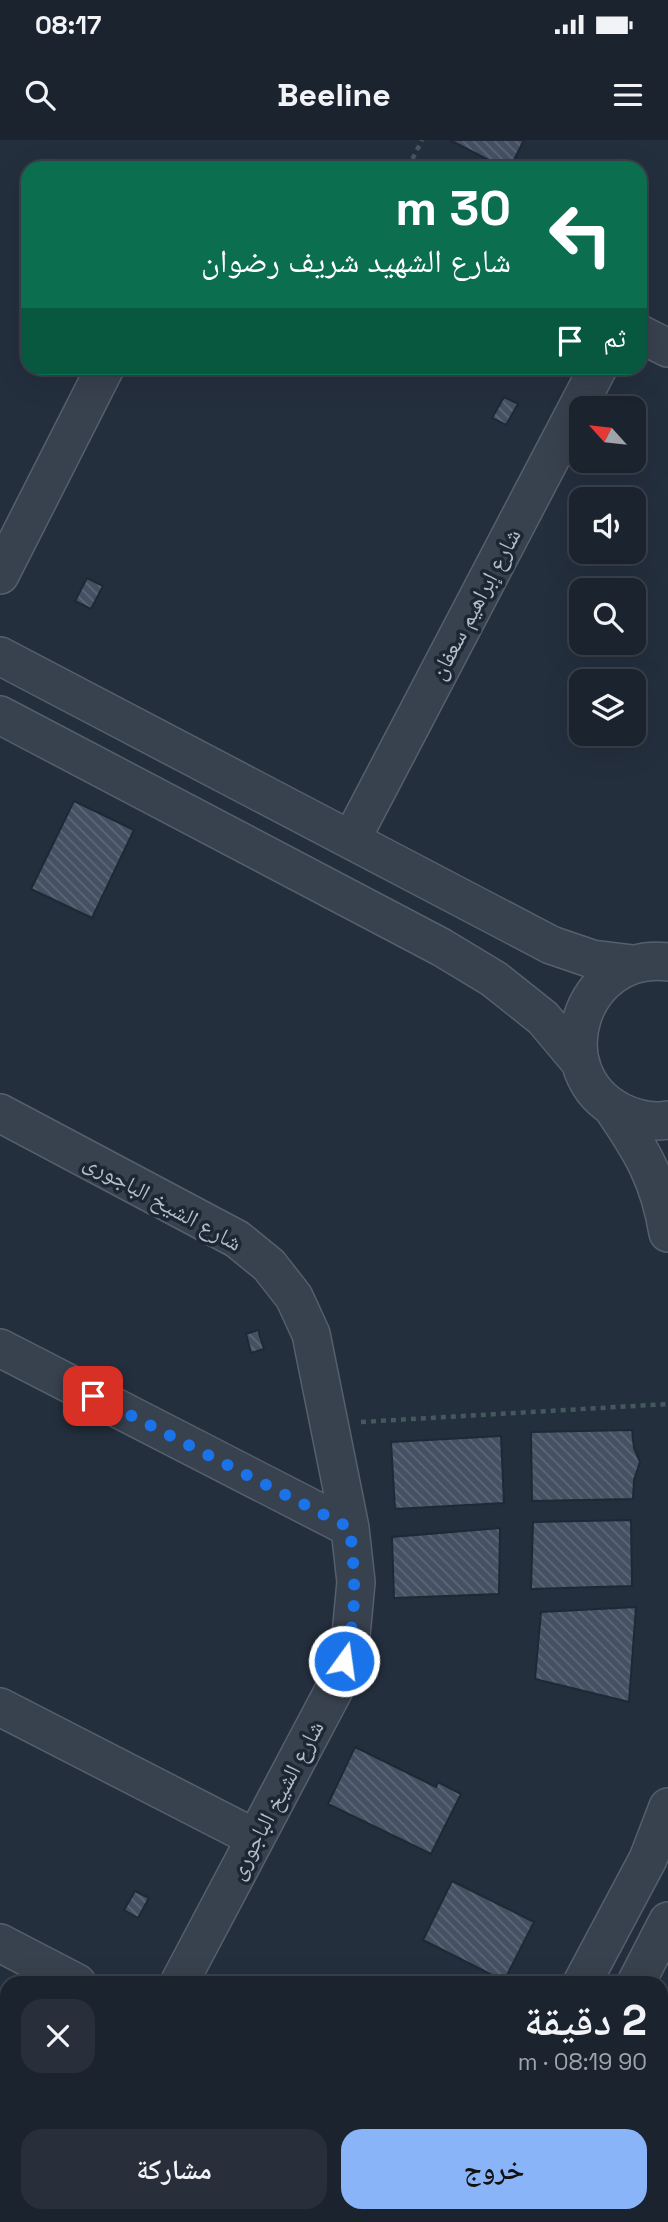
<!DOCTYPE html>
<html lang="ar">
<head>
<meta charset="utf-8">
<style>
	:root { --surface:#1b232e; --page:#282f3a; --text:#f1f3f6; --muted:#a0a4aa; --line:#39404a; --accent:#8ab4f8 }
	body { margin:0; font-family:"Space Grotesk","Noto Naskh Arabic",sans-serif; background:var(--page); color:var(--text); direction:rtl; height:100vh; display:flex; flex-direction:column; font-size:26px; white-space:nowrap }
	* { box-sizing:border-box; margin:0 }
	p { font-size:23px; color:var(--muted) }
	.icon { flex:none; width:38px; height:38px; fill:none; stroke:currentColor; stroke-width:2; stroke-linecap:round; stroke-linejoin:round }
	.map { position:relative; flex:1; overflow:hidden; direction:ltr }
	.side { position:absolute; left:0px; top:1836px; width:668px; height:247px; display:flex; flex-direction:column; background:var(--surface); border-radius:21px 21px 0 0; box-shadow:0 7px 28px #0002,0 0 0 2px var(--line); direction:rtl }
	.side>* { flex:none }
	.banner { position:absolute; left:21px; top:21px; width:626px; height:214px; border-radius:21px; box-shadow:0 7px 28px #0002,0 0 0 2px var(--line); direction:rtl; background:#0b6e4f; color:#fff; overflow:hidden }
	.needle { width:46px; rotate:297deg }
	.fabs { position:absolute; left:569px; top:256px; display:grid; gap:14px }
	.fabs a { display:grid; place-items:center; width:77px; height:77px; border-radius:14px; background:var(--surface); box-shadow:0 7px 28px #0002,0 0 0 2px var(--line); font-size:35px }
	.pin { position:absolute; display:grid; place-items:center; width:60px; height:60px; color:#fff; margin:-30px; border-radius:14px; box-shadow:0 4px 10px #0006 }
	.me { position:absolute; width:77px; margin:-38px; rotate:14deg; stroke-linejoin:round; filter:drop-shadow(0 0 5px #0008) }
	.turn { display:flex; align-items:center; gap:24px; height:147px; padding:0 21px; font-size:32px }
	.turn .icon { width:91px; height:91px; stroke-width:2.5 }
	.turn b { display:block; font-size:49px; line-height:60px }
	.then { display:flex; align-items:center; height:66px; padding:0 21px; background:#0003; gap:14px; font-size:26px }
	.round { display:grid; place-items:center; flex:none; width:74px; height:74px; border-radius:21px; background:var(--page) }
	.head { display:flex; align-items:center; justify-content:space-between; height:119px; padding:0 21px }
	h1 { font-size:42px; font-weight:600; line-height:52px }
	.action { display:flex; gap:14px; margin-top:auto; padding:14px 21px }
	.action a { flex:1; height:80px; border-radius:21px; background:var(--accent); color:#111; font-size:28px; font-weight:600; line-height:80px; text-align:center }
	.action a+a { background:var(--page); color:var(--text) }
	.status { display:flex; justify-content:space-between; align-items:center; height:49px; padding:0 35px; background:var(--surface); direction:ltr }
	.status svg { height:19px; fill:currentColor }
	header { display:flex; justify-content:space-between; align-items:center; height:91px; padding:0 21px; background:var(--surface); font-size:32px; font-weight:600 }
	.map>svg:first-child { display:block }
	.building { fill:url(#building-back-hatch); stroke:#1f2835; stroke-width:2 }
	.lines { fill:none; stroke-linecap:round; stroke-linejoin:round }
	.minor-casing { stroke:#565f6c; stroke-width:40 }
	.path { stroke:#44595c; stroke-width:4.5; stroke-dasharray:5 5; stroke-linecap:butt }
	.minor { stroke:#38414e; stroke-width:37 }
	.route { stroke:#1a73e8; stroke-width:12; stroke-dasharray:0 21.6 }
	.labels { text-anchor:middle; stroke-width:7; stroke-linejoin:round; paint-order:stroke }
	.street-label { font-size:23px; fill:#b4bcc9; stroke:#1d2633 }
</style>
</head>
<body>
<div class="status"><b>08:17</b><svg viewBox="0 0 49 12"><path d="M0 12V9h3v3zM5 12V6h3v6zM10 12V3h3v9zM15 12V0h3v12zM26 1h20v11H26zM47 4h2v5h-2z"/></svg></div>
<header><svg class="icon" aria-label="menu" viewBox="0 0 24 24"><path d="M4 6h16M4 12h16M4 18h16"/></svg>Beeline<svg class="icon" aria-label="search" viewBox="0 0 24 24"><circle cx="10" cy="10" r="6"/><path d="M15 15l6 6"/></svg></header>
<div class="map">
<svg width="668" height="2082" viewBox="0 0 668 2082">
	<defs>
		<pattern id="building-back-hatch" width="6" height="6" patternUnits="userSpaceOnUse" patternTransform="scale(1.75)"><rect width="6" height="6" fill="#455162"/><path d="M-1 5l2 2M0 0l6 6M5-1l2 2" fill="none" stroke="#5d6877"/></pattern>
	</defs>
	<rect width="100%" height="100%" fill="#242f3e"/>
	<path class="building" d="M450,0h74l-14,28h-6z
		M504,257l14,7 -12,21 -14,-7z
		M87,438l16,8 -12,23 -16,-8z
		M74,661l60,29 -42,88 -61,-29z
		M258,1190l6,19 -13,4 -5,-19z
		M632,1290l2,18 6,14 -6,18 -1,19 -101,2 -1,-69z
		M501,1296l3,67 -109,6 -4,-67z
		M631,1380l1,66 -101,3 2,-67z
		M500,1388l-1,66 -105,4 -2,-61z
		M636,1467l-7,95 -94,-23 6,-67z
		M355,1607l81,40 2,-5 23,12 -30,60 -103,-50z
		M452,1741l82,41 -30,59 -81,-41z
		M135,1751l14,7 -11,20 -14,-8z"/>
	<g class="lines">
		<defs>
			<path id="minor" d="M640,194l28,14
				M0,435l105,-207
				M0,516l551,289 41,14 41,5
				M0,575l441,232 53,32 49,39 37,44
				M351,700l247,-472
				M668,822c-87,-11 -126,110 -47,150 15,7 30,11 47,8
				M611,966c31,45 48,73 57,127
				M0,973l237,126 32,26 25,32 17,37 39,194 6,54 -5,53 -15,51 -157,297
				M0,1208l350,180
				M0,1567l255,131
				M0,1803l77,40
				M582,1843l66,-124 20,-52
				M636,1843l32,-62
				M529,2076l13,6
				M454,2082l3,-6"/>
		</defs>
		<use href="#minor" class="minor-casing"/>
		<path class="path" d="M408,28l14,-28
			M361,1282l307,-18"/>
		<use href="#minor" class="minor"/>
	</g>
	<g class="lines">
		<path class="route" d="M93,1256l257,132c5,48 8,86 -6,133"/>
	</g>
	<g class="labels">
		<g class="street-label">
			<text transform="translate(475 464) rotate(-62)" y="8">شارع إبراهيم سعفان</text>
			<text transform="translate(163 1062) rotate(29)" y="8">شارع الشيخ الباجورى</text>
			<text transform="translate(276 1660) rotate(-62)" y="8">شارع الشيخ الباجورى</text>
		</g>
	</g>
</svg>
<div class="fabs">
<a><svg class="needle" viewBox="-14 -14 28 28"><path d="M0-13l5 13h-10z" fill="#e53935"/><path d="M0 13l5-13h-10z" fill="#a0a4aa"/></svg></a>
<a><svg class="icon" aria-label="sound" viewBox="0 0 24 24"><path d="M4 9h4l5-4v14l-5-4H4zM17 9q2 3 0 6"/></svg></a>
<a><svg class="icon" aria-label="search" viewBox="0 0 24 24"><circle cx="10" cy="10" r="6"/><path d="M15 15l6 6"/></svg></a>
<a><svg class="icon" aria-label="layers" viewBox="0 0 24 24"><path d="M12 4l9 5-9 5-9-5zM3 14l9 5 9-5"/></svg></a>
</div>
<div class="pin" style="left:93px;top:1256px;background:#d93025"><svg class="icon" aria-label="arrive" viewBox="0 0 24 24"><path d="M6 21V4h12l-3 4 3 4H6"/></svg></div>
<svg class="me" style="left:344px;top:1521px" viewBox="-20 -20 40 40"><circle r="17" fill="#1a73e8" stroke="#fff" stroke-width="3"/><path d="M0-11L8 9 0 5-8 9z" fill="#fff"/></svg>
<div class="banner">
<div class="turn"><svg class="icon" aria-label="left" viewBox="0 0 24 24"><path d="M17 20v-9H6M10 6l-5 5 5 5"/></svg><div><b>30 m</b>شارع الشهيد شريف رضوان</div></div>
<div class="then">ثم<svg class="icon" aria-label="arrive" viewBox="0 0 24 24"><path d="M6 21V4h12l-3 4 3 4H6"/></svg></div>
</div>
<section class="side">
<div class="head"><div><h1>2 دقيقة</h1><p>90 m · 08:19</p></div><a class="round"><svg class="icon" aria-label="close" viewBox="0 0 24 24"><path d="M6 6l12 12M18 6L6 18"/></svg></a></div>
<div class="action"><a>خروج</a><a>مشاركة</a></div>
</section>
</div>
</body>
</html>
